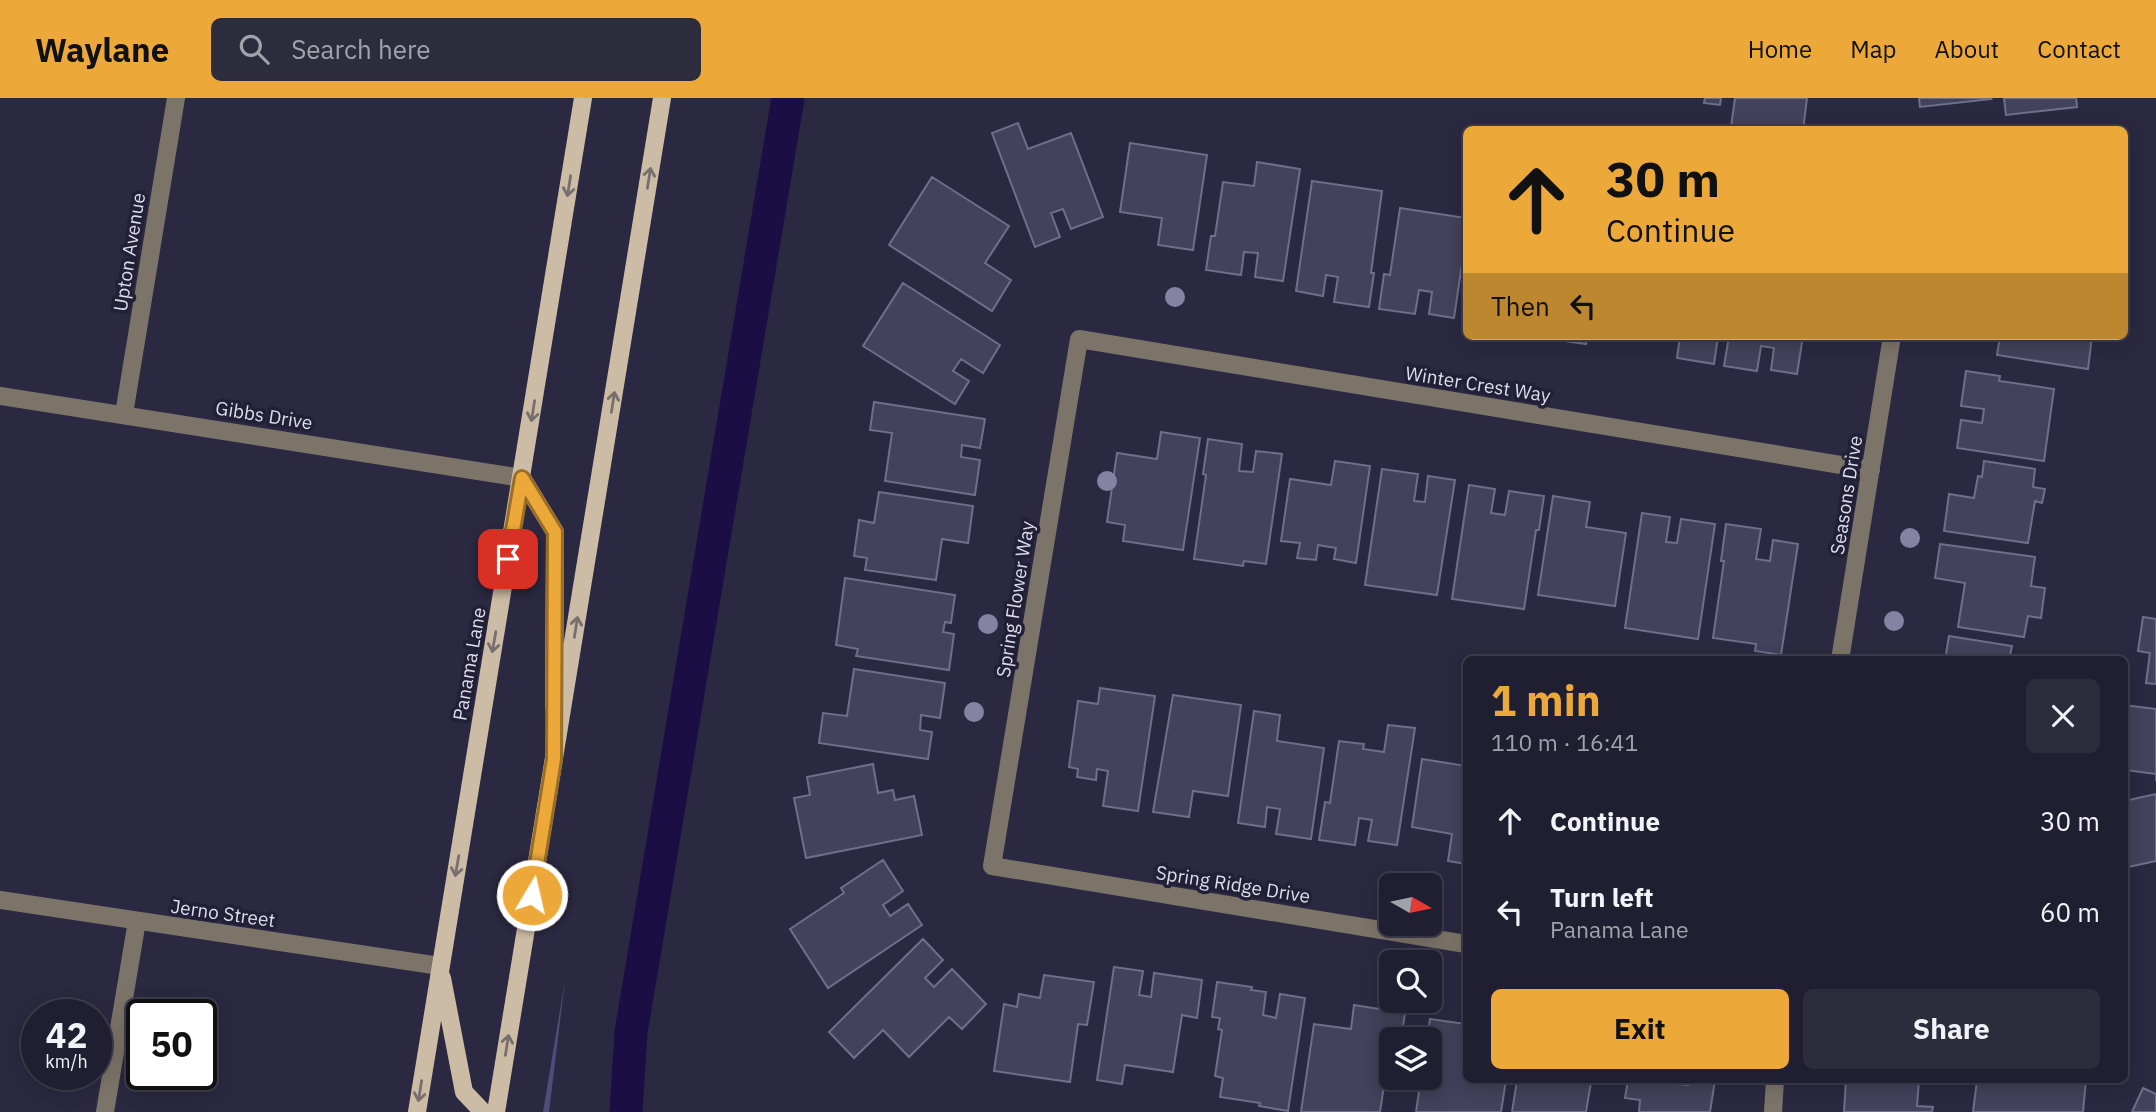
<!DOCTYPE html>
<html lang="en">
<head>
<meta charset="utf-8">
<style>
	:root { --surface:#201f31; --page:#2d2c3d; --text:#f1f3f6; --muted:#a2a2ab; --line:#3d3d4d; --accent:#eca93a }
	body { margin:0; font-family:"IBM Plex Sans",sans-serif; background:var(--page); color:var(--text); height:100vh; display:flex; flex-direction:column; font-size:26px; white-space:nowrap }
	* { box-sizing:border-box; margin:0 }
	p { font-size:23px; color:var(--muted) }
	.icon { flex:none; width:38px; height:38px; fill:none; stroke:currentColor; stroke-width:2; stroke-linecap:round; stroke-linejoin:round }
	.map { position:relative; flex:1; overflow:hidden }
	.panel { position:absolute; left:1463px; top:558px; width:665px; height:427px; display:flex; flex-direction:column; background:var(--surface); border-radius:10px; box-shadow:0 4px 18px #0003,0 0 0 2px var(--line) }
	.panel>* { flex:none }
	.banner { position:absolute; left:1463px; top:28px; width:665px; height:214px; border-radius:10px; box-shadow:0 4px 18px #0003,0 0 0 2px var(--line); background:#eca93a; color:#111; overflow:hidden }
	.needle { width:46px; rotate:99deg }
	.fabs { position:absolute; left:1379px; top:775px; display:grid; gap:14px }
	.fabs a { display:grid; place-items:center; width:63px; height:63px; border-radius:10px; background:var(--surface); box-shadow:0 4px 18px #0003,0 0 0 2px var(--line); font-size:35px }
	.speed { position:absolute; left:21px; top:901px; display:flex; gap:14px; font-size:35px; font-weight:700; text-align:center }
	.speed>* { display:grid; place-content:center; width:91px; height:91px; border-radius:50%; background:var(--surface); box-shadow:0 4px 18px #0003,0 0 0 2px var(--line); line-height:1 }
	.speed small { font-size:18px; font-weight:400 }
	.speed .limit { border:4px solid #111; border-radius:10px; background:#fff; color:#111 }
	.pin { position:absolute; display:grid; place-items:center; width:60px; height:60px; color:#fff; margin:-30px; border-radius:14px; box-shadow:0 4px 10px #0006 }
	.me { position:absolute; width:77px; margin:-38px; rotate:9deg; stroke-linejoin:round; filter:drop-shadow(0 0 5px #0008) }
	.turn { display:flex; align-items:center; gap:24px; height:147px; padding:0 28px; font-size:32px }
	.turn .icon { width:91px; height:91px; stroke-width:2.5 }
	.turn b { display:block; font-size:49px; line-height:60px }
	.then { display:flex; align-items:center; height:66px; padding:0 28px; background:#0003; gap:14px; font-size:26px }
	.round { display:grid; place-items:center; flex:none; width:74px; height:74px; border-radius:10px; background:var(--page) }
	.headline { display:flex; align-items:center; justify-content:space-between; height:119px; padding:0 28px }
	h1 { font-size:42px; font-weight:700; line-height:52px; color:var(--accent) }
	.primary-button { display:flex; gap:14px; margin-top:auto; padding:14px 28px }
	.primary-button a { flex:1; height:80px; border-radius:10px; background:var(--accent); color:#111; font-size:28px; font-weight:700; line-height:80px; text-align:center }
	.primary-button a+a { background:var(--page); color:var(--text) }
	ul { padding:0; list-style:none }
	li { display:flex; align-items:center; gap:21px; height:91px; padding:0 28px }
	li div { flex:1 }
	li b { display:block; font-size:26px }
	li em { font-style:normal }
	header { display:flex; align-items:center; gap:42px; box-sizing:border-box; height:98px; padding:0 35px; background:var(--accent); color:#111 }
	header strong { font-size:33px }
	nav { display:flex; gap:38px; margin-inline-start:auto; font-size:24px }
	.search { width:490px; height:63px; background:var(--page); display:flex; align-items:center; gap:18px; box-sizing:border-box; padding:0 24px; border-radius:10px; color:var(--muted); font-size:26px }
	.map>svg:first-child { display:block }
	.green { fill:#504c7a }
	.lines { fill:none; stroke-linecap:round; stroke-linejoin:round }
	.canal { stroke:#1b0e44; stroke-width:33 }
	.building { fill:#43415b; stroke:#6f6e8b; stroke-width:2 }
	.minor { stroke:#7d7469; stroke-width:18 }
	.major { stroke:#cdbca5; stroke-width:18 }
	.tree { fill:#8483a1 }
	.oneway { stroke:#776e6e }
	.route-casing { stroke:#996e26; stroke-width:18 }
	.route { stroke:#eca93a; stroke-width:12 }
	.labels { text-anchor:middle; stroke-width:7; stroke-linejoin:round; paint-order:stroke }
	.street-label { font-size:19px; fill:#dddded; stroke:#212037 }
</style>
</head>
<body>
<header>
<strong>Waylane</strong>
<div class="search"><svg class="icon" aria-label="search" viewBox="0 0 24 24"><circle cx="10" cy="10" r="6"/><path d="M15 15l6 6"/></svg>Search here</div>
<nav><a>Home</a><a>Map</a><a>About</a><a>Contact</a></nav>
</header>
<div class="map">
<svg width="2156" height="1014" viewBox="0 0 2156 1014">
	<rect width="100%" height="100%" fill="#2b2941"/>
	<path class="green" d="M565,882l-16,132h-6z"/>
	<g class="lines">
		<path class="canal" d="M626,1014l5,-80 157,-934"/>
	</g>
	<path class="building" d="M1705,0h16l-1,7 -16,-2z
		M1735,0h72l-4,32 -72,-3z
		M1919,0h71l1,1 -71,8z
		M2004,0h72l1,9 -71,8z
		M1018,25l10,26 43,-16 32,84 -32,12 -8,-20 -12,4 9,24 -25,10 -43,-114z
		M1130,45l77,12 -14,95 -35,-5 4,-27 -42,-6z
		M1257,64l43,7 -17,112 -28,-4 3,-24 -14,-1 -3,23 -35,-5 5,-34h4l8,-54 31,4z
		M932,79l77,49 -24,37 26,17 -19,31 -103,-66z
		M1312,83l70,10 -11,82h3l-5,34 -35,-5 4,-25 -12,-2 -3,21 -27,-5z
		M1400,110l66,10v19l-12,81 -25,-4 3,-22 -13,-2 -4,24 -36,-5 5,-35 6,1z
		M903,185l97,62 -17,28 -22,-14 -8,12 16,10 -14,23 -92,-58z
		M1551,238h36l-1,8 -36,-5z
		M1680,238h38l-4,28 -37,-6z
		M1729,238h74l-6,38 -26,-4 3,-22 -13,-2 -4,25 -33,-5z
		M2000,238h92l-4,33 -91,-14z
		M1966,273l34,5 -1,5 55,8 -10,72 -87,-13 4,-28 21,3 2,-14 -23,-3z
		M874,304l111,17 -5,29 -18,-3 -1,12 19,3 -5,35 -90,-14 7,-48 -22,-3z
		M1161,334l39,6 -17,112 -60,-9 2,-16 -18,-3 10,-69 40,6z
		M1208,341l34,5 -3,27 14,1 3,-21 26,3 -16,110 -22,-3 -1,5 -49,-7 12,-84 -3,-1z
		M1335,363l35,5 -14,97 -22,-4 2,-11 -18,-3 -2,15 -19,-2 3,-15 -19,-2 9,-62 41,6z
		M1984,363l51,8 -2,18 12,2 -3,14 -7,-2 -7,42 -84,-12 5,-37 25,4 4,-22 4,1z
		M1382,371l36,5 -4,27 11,1 3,-26 27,4 -18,115 -72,-10z
		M1469,387l26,4 -4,24 14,2 4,-24 35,5 -5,34h-3l-12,79 -72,-10z
		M879,394l94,14 -5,37 -26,-4 -6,41 -71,-10 2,-12 -13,-2 5,-36 15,3z
		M1553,398l37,6 -4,25 40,6 -11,73 -77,-11z
		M1642,415l28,4 -4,25 11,1 4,-24 34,5 -17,115 -73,-11z
		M1726,426l35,5 -5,30 14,2 3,-21 25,4 -17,111 -26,-4 1,-7 -43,-6 11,-77h-3z
		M1940,446l95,13 -4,29 14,2 -4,30 -13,-2 -4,21 -66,-10 7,-44 -30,-5z
		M845,480l110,17 -4,28 -6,-1 -2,10 11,2 -5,36 -93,-14 2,-7 -22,-4z
		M2143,519l13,2v65l-10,-1 4,-30 -12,-2z
		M1949,538l63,10 -3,14h-64z
		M854,571l91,14 -5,35 -19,-3 -1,15 12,2 -4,27 -109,-16 4,-30 24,3z
		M1100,590l55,8 -17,115 -35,-5 5,-35 -11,-2 -1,11 -19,-3 1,-8 -9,-2 9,-66 20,3z
		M1173,597l68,10 -13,91 -35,-5 -4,26 -36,-5z
		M2124,607l32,4v72v-7l-31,-4 3,-22 -4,-1z
		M1254,613l26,4 -3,26 47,7 -13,91 -35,-5 4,-25 -13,-2 -2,20 -27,-4z
		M1388,627l27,3 -18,117 -29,-4 4,-21 -13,-2 -4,27 -36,-5 6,-38 5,1 9,-62 25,3 -1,5 21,3z
		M1422,661l44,7v98l-18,-3 4,-27 -40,-7z
		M873,666l5,29 15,-3 2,10 19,-4 8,39 -116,23 -12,-60 16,-3 -3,-18z
		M2156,696v67l-32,7v-67z
		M883,762l20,31 -20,14 7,11 18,-12 14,21 -94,63 -38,-59 54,-36 -3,-5z
		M923,841l20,21 -18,18 9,9 18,-18 34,35 -24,25 -13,-12 -40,40 -26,-27 -29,28 -25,-26z
		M1114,869l29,4 -4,24 12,2 3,-24 48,7 -5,38 -15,-3 -9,57 -48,-7 -3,19 -25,-4z
		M1044,877l50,7 -7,43 -9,-1 -8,58 -76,-11 10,-67 13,3 2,-13 21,4z
		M1217,884l35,5 -1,3 15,2 -3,23 13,3 4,-24 25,4 -17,113 -29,-5 1,-3 -40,-6 3,-19 -8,-2 7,-46 -4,-1 2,-11 -8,-1z
		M1354,907l51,8 -4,27h-10l-11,72h-79l13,-88 37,5z
		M1430,921l36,5v56h40l-5,32h-85l5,-34h9v-38h-3z
		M1517,982h92l-1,4 -17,-2 -5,30h-74z
		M1628,982h50v4l10,1 1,-5h26l-5,32h-71l1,-12 -15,-2z
		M1846,982h73l-2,26 16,1 -1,5h-88z
		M1977,982h109l-3,32h-110z
		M2143,990l13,6v18h-24z"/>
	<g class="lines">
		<path class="minor" d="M0,298l522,82
			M124,316l52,-316
			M1840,562l52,-324
			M0,802l440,66
			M1466,846l-474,-78 87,-527 792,131
			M105,1014l32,-191
			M1773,1014l2,-32"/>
		<path class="major" d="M522,380l33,54 -1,175
			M442,880l22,114 19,20
			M417,1014l166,-1014
			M496,1014l166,-1014"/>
	</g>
	<g class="tree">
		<circle cx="1175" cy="199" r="10"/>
		<circle cx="1107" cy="383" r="10"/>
		<circle cx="1910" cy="440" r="10"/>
		<circle cx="1894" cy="523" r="10"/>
		<circle cx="988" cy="526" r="10"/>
		<circle cx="974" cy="614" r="10"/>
	</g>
	<defs><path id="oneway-shaft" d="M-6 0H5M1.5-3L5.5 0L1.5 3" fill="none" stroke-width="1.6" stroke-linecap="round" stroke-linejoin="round" transform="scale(1.75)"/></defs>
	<g class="oneway">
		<use href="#oneway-shaft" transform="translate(649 80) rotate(-81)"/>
		<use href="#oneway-shaft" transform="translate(569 88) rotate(99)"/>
		<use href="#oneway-shaft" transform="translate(613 304) rotate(-81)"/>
		<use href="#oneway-shaft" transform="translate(533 313) rotate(99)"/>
		<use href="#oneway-shaft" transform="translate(576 529) rotate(-81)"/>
		<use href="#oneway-shaft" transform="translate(494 544) rotate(100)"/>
		<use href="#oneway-shaft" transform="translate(457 768) rotate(100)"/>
		<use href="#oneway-shaft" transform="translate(507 947) rotate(-81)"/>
		<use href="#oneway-shaft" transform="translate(420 993) rotate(99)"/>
	</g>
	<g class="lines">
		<defs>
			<path id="route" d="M508,461l14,-81 33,54 -1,227 -22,136"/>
		</defs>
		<use href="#route" class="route-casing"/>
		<use href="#route" class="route"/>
	</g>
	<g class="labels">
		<g class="street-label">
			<text transform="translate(129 154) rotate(-81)" y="7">Upton Avenue</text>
			<text transform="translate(1478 286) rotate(9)" y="7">Winter Crest Way</text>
			<text transform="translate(264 317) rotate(9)" y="7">Gibbs Drive</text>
			<text transform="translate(1846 397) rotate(-81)" y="7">Seasons Drive</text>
			<text transform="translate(1015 501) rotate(-81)" y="7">Spring Flower Way</text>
			<text transform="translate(469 566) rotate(-80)" y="7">Panama Lane</text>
			<text transform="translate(1233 786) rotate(9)" y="7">Spring Ridge Drive</text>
			<text transform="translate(223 815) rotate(8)" y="7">Jerno Street</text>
		</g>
	</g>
</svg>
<div class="fabs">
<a><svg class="needle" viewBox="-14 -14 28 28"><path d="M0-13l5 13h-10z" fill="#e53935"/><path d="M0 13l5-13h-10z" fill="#a2a2ab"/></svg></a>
<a><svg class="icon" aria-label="search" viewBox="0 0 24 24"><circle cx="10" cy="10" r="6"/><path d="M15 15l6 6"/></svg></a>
<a><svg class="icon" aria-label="layers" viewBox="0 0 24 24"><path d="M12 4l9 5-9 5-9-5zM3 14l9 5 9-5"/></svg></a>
</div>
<div class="speed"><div>42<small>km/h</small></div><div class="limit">50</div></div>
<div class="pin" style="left:508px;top:461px;background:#d93025"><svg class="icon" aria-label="arrive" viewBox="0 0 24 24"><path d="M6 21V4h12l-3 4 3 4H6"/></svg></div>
<svg class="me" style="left:532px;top:797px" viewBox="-20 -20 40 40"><circle r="17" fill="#eca93a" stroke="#fff" stroke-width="3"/><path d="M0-11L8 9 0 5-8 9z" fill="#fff"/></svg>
<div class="banner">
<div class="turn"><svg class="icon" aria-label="ahead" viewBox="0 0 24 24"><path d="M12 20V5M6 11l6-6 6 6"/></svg><div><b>30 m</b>Continue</div></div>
<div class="then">Then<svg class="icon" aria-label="left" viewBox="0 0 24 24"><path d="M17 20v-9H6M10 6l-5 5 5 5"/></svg></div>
</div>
<section class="panel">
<div class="headline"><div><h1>1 min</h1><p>110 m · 16:41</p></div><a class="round"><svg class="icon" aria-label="close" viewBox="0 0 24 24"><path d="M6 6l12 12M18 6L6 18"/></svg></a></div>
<ul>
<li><svg class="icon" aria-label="ahead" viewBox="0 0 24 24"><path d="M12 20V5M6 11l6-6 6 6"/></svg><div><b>Continue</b></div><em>30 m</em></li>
<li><svg class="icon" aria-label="left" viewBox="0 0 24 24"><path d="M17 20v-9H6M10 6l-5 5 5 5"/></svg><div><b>Turn left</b><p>Panama Lane</p></div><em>60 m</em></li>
</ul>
<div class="primary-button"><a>Exit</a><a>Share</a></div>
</section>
</div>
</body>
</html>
